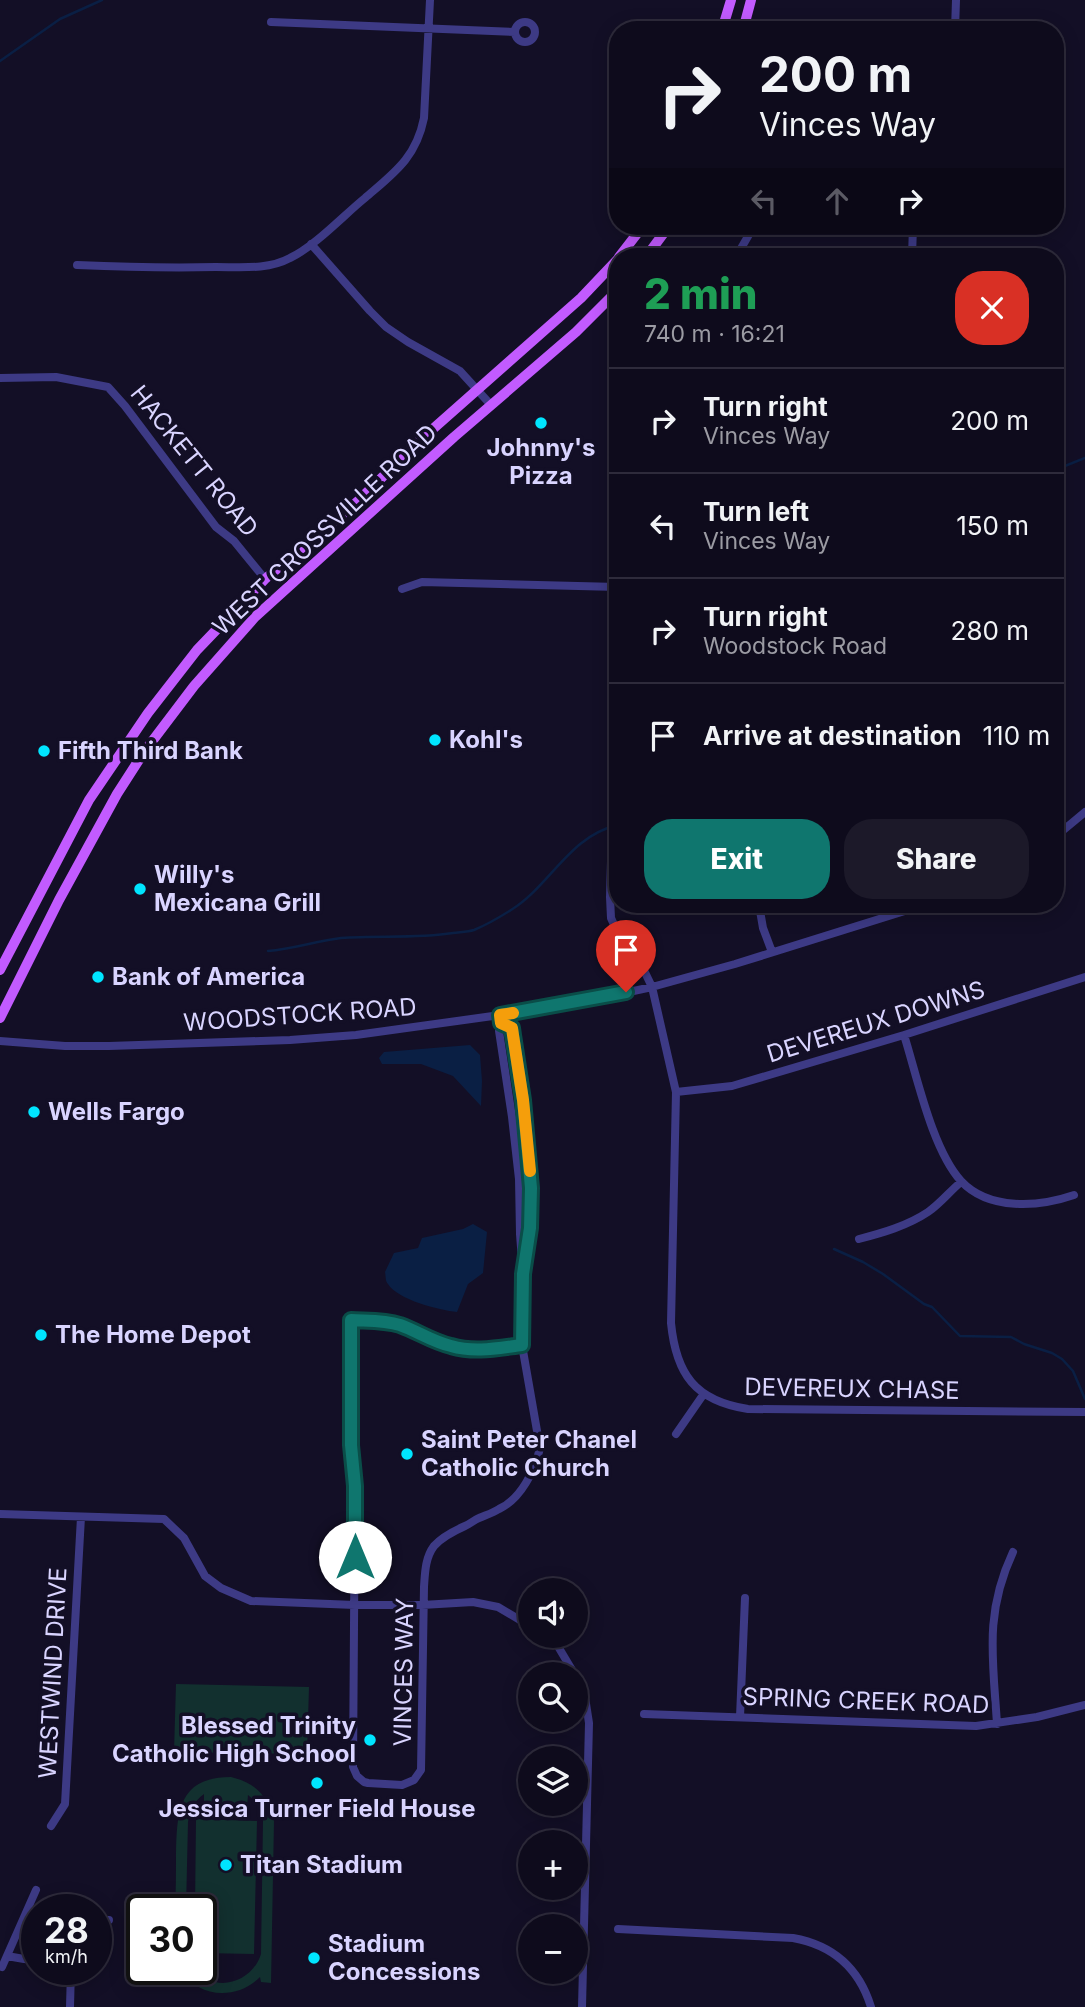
<!DOCTYPE html>
<html lang="en">
<head>
<meta charset="utf-8">
<style>
	:root { --surface:#0e0b1c; --page:#1c1929; --text:#f1f3f6; --muted:#9b9ba3; --line:#2e2b3b; --accent:#0f766e }
	body { margin:0; font-family:Inter,sans-serif; background:var(--page); color:var(--text); height:100vh; display:flex; flex-direction:column; font-size:26px; white-space:nowrap }
	* { box-sizing:border-box; margin:0 }
	p { font-size:23px; color:var(--muted) }
	.icon { flex:none; width:38px; height:38px; fill:none; stroke:currentColor; stroke-width:2; stroke-linecap:round; stroke-linejoin:round }
	.map { position:relative; flex:1; overflow:hidden }
	.sheet { position:absolute; left:609px; top:248px; width:455px; height:665px; display:flex; flex-direction:column; background:var(--surface); border-radius:28px; box-shadow:0 4px 18px #0003,0 0 0 2px var(--line) }
	.sheet>* { flex:none }
	.hud { position:absolute; left:609px; top:21px; width:455px; height:214px; border-radius:28px; box-shadow:0 4px 18px #0003,0 0 0 2px var(--line); background:#0e0b1c; color:var(--text); overflow:hidden }
	.controls { position:absolute; left:518px; top:1578px; display:grid; gap:14px }
	.controls a { display:grid; place-items:center; width:70px; height:70px; border-radius:50%; background:var(--surface); box-shadow:0 4px 18px #0003,0 0 0 2px var(--line); font-size:35px }
	.speed { position:absolute; left:21px; top:1894px; display:flex; gap:14px; font-size:35px; font-weight:700; text-align:center }
	.speed>* { display:grid; place-content:center; width:91px; height:91px; border-radius:50%; background:var(--surface); box-shadow:0 4px 18px #0003,0 0 0 2px var(--line); line-height:1 }
	.speed small { font-size:18px; font-weight:400 }
	.speed .limit { border:4px solid #111; border-radius:10px; background:#fff; color:#111 }
	.pin { position:absolute; display:grid; place-items:center; width:60px; height:60px; color:#fff; margin:-72px -30px; border-radius:50% 50% 50% 0; rotate:-45deg; box-shadow:0 0 7px #0007 }
	.pin .icon { rotate:45deg }
	.me { position:absolute; width:77px; margin:-38px; rotate:0deg; stroke-linejoin:round; filter:drop-shadow(0 0 5px #0008) }
	.turn { display:flex; align-items:center; gap:24px; height:147px; padding:0 35px; font-size:32px }
	.turn .icon { width:91px; height:91px; stroke-width:2.5 }
	.turn b { display:block; font-size:49px; line-height:60px }
	.lanes { display:flex; align-items:center; height:66px; padding:0 35px; background:#0003; justify-content:center; gap:35px; direction:ltr }
	.lanes .off { opacity:.35 }
	.round { display:grid; place-items:center; flex:none; width:74px; height:74px; border-radius:28px; background:var(--page) }
	.head { display:flex; align-items:center; justify-content:space-between; height:119px; padding:0 35px }
	h1 { font-size:42px; font-weight:800; line-height:52px; color:#1e9e55 }
	.action { display:flex; gap:14px; margin-top:auto; padding:14px 35px }
	.action a { flex:1; height:80px; border-radius:28px; background:var(--accent); color:#fff; font-size:28px; font-weight:800; line-height:80px; text-align:center }
	.action a+a { background:var(--page); color:var(--text) }
	ul { padding:0; list-style:none }
	li { display:flex; align-items:center; gap:21px; height:105px; padding:0 35px; border-top:2px solid var(--line) }
	li div { flex:1 }
	li b { display:block; font-size:26px }
	li em { font-style:normal }
	.map>svg:first-child { display:block }
	.green { fill:#12302f }
	.water { fill:#0a1f44 }
	.lines { fill:none; stroke-linecap:round; stroke-linejoin:round }
	.stream { stroke:#0a1f44; stroke-width:2.5 }
	.minor { stroke:#3d3a85; stroke-width:8 }
	.major { stroke:#c25bff; stroke-width:10 }
	.route-casing { stroke:#0a4d48; stroke-width:18 }
	.route { stroke:#0f766e; stroke-width:12 }
	.slow { stroke:#f59e0b; stroke-width:12 }
	.poi-dot { fill:#00e5ff; stroke:#130f26; stroke-width:2.5 }
	.labels { text-anchor:middle; stroke-width:7; stroke-linejoin:round; paint-order:stroke }
	.poi-label { font-size:24px; font-weight:bold; fill:#d9d4ff; stroke:#130f26; text-anchor:start }
	.street-label { font-size:24px; fill:#d9d4ff; stroke:#130f26 }
</style>
</head>
<body>
<div class="map">
<svg width="1085" height="2007" viewBox="0 0 1085 2007">
	<rect width="100%" height="100%" fill="#130f26"/>
	<path class="green" d="M176,1684l133,3 -2,67 -133,-2z
		M231,1777c25,6 37,19 43,44l-3,162 -10,-1 -1,-5c-22,23 -63,22 -79,-8h13c21,25 58,14 67,-15l2,-133c-2,-11 -6,-19 -15,-26l-1,12h-17l-1,3h-6l-1,-3 -18,-1v-12c-10,7 -14,16 -16,28l-2,87h-11c1,-18 1,-37 1,-55 1,-42 2,-77 55,-77z
		M196,1819l61,2 -3,133 -53,-1v-44h-6z"/>
	<path class="water" d="M470,1045l10,10 2,26 -1,25 -28,-30 -32,-12h-39l-3,-6 5,-6z
		M473,1224l14,8 -4,41 -15,11 -11,28c-18,-2 -59,-12 -69,-28 -3,-3 -2,-8 -3,-12l9,-19 24,-5 4,-10 41,-9z"/>
	<g class="lines">
		<path class="stream" d="M0,61l60,-42 42,-19
			M1055,470l30,-12
			M268,951c25,-2 48,-10 73,-13 37,-3 74,1 112,-5 6,-1 14,-1 21,-3 12,-5 26,-13 37,-20 40,-25 58,-74 107,-85
			M834,1249l29,13 20,12 41,30 8,3 28,29 51,1 13,7 28,9 10,6 11,12 12,28"/>
		<path class="minor" d="M515 32a10 10 0 1 1 20 0a10 10 0 1 1-20 0Z
			M271,22l244,10
			M955,30l1,-30
			M311,244l59,67 16,16 22,15 52,29 31,34
			M736,257l18,-31
			M912,257l1,-31
			M77,265c46,2 93,3 139,2 25,0 52,3 74,-9 24,-11 54,-43 75,-60 29,-25 51,-40 59,-80l6,-118
			M0,378l56,-1 52,10 17,19 91,121 18,14 31,38
			M402,589l20,-7 196,5
			M618,609l-8,288 1,21 9,20 20,24 12,25 24,105 -5,231c5,51 24,78 77,86l337,3
			M1055,837l30,-25
			M759,905l4,23 9,24
			M500,1015l1,8 -2,8 13,86 7,62 1,55 3,40 -1,71 18,103c-5,22 -19,51 -41,61 -6,4 -13,6 -20,9 -5,2 -9,6 -14,8 -9,4 -24,12 -31,20 -9,12 -9,27 -10,41l-3,183 -7,10 -12,5 -34,-2 -4,-1 -7,-6 -4,-9 2,-281 -5,-41 1,-125c16,1 33,0 49,5 17,6 33,17 51,21 24,7 48,2 71,-1
			M501,1023l11,5c14,76 25,155 13,232
			M904,1035c13,41 28,114 57,146 28,30 78,26 113,14
			M0,1041l65,5h44l181,-6 66,-5 144,-20 101,-17 51,-11 83,-23 189,-59
			M676,1092l56,-6 172,-51 181,-58
			M859,1239c23,-6 48,-13 69,-27 12,-8 22,-21 33,-30
			M676,1434l27,-39
			M0,1514l164,5 20,19 21,38 16,12 30,13 104,4h67l51,-3 25,5 32,19
			M545,1636l11,7 19,32
			M576,1677l9,20 4,26 -7,284
			M644,1714l332,12 61,-9 48,-12
			M740,1717l5,-119
			M997,1724c-4,-65 -13,-110 16,-172
			M51,1826l14,-22 16,-287
			M25,1917l12,1
			M96,1920h13
			M618,1929l175,9c39,7 66,30 78,69
			M7,1956l17,3 13,1
			M2,1967l34,-77
			M70,2007l1,-38"/>
		<path class="major" d="M722,30l9,-30
			M743,30l8,-30
			M619,257l24,-31
			M646,257l23,-31
			M0,970l89,-170 59,-87 49,-63 68,-71 93,-78 59,-58 164,-145 37,-39
			M0,1018l59,-118 58,-106 27,-42 50,-66 61,-69 199,-180 122,-105 42,-42"/>
	</g>
	<g class="lines">
		<defs>
			<path id="route" d="M355,1557v-71l-4,-41v-125c16,1 33,0 49,5 17,6 33,17 51,21 24,7 47,2 71,-1l1,-71 7,-46 1,-40 -8,-88 -10,-65 -1,-7 -11,-5 -1,-8 126,-23"/>
		</defs>
		<use href="#route" class="route-casing"/>
		<use href="#route" class="route"/>
		<path class="slow" d="M513,1013l-13,2 1,8 11,5 1,7 10,65 7,71"/>
	</g>
	<g class="poi-dot">
		<circle cx="541" cy="423" r="7"/>
		<circle cx="435" cy="740" r="7"/>
		<circle cx="44" cy="751" r="7"/>
		<circle cx="140" cy="889" r="7"/>
		<circle cx="98" cy="977" r="7"/>
		<circle cx="34" cy="1112" r="7"/>
		<circle cx="41" cy="1335" r="7"/>
		<circle cx="407" cy="1454" r="7"/>
		<circle cx="370" cy="1740" r="7"/>
		<circle cx="317" cy="1783" r="7"/>
		<circle cx="226" cy="1865" r="7"/>
		<circle cx="314" cy="1958" r="7"/>
	</g>
	<g class="labels">
		<g class="poi-label">
			<text x="541" y="456" text-anchor="middle">Johnny's<tspan x="541" dy="28">Pizza</tspan></text>
			<text x="449" y="748">Kohl's</text>
			<text x="58" y="759">Fifth Third Bank</text>
			<text x="154" y="883">Willy's<tspan x="154" dy="28">Mexicana Grill</tspan></text>
			<text x="112" y="985">Bank of America</text>
			<text x="48" y="1120">Wells Fargo</text>
			<text x="55" y="1343">The Home Depot</text>
			<text x="421" y="1448">Saint Peter Chanel<tspan x="421" dy="28">Catholic Church</tspan></text>
			<text x="356" y="1734" text-anchor="end">Blessed Trinity<tspan x="356" dy="28">Catholic High School</tspan></text>
			<text x="317" y="1817" text-anchor="middle">Jessica Turner Field House</text>
			<text x="240" y="1873">Titan Stadium</text>
			<text x="328" y="1952">Stadium<tspan x="328" dy="28">Concessions</tspan></text>
		</g>
		<g class="street-label">
			<text transform="translate(194 461) rotate(51)" y="8">HACKETT ROAD</text>
			<text transform="translate(325 530) rotate(-43)" y="8">WEST CROSSVILLE ROAD</text>
			<text transform="translate(300 1015) rotate(-4)" y="8">WOODSTOCK ROAD</text>
			<text transform="translate(876 1022) rotate(-17)" y="8">DEVEREUX DOWNS</text>
			<text transform="translate(852 1389) rotate(1)" y="8">DEVEREUX CHASE</text>
			<text transform="translate(404 1672) rotate(-89)" y="8">VINCES WAY</text>
			<text transform="translate(53 1673) rotate(-87)" y="8">WESTWIND DRIVE</text>
			<text transform="translate(866 1701) rotate(2)" y="8">SPRING CREEK ROAD</text>
		</g>
	</g>
</svg>
<div class="controls">
<a><svg class="icon" aria-label="sound" viewBox="0 0 24 24"><path d="M4 9h4l5-4v14l-5-4H4zM17 9q2 3 0 6"/></svg></a>
<a><svg class="icon" aria-label="search" viewBox="0 0 24 24"><circle cx="10" cy="10" r="6"/><path d="M15 15l6 6"/></svg></a>
<a><svg class="icon" aria-label="layers" viewBox="0 0 24 24"><path d="M12 4l9 5-9 5-9-5zM3 14l9 5 9-5"/></svg></a>
<a>+</a>
<a>−</a>
</div>
<div class="speed"><div>28<small>km/h</small></div><div class="limit">30</div></div>
<div class="pin" style="left:626px;top:992px;background:#d93025"><svg class="icon" aria-label="arrive" viewBox="0 0 24 24"><path d="M6 21V4h12l-3 4 3 4H6"/></svg></div>
<svg class="me" style="left:355px;top:1557px" viewBox="-20 -20 40 40"><circle r="19" fill="#fff"/><path d="M0-13L10 11 0 6-10 11z" fill="#0f766e"/></svg>
<div class="hud">
<div class="turn"><svg class="icon" aria-label="right" viewBox="0 0 24 24"><path d="M7 20v-9h11M14 6l5 5-5 5"/></svg><div><b>200 m</b>Vinces Way</div></div>
<div class="lanes"><svg class="icon off" aria-label="left" viewBox="0 0 24 24"><path d="M17 20v-9H6M10 6l-5 5 5 5"/></svg><svg class="icon off" aria-label="ahead" viewBox="0 0 24 24"><path d="M12 20V5M6 11l6-6 6 6"/></svg><svg class="icon" aria-label="right" viewBox="0 0 24 24"><path d="M7 20v-9h11M14 6l5 5-5 5"/></svg></div>
</div>
<section class="sheet">
<div class="head"><div><h1>2 min</h1><p>740 m · 16:21</p></div><a class="round" style="background:#d93025;color:#fff"><svg class="icon" aria-label="close" viewBox="0 0 24 24"><path d="M6 6l12 12M18 6L6 18"/></svg></a></div>
<ul>
<li><svg class="icon" aria-label="right" viewBox="0 0 24 24"><path d="M7 20v-9h11M14 6l5 5-5 5"/></svg><div><b>Turn right</b><p>Vinces Way</p></div><em>200 m</em></li>
<li><svg class="icon" aria-label="left" viewBox="0 0 24 24"><path d="M17 20v-9H6M10 6l-5 5 5 5"/></svg><div><b>Turn left</b><p>Vinces Way</p></div><em>150 m</em></li>
<li><svg class="icon" aria-label="right" viewBox="0 0 24 24"><path d="M7 20v-9h11M14 6l5 5-5 5"/></svg><div><b>Turn right</b><p>Woodstock Road</p></div><em>280 m</em></li>
<li><svg class="icon" aria-label="arrive" viewBox="0 0 24 24"><path d="M6 21V4h12l-3 4 3 4H6"/></svg><div><b>Arrive at destination</b></div><em>110 m</em></li>
</ul>
<div class="action"><a>Exit</a><a>Share</a></div>
</section>
</div>
</body>
</html>
